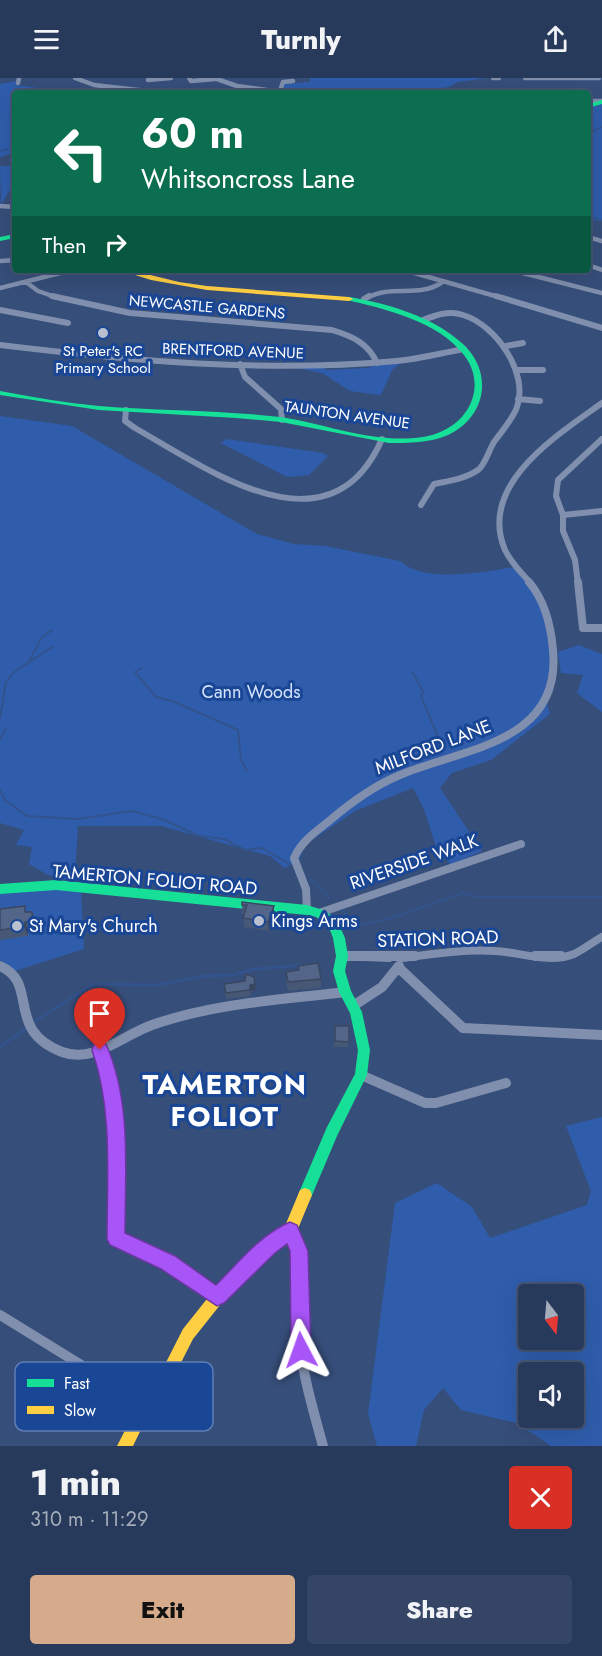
<!DOCTYPE html>
<html lang="en">
<head>
<meta charset="utf-8">
<style>
	:root { --surface:#283a5c; --page:#344565; --text:#f1f3f6; --muted:#a5adbb; --line:#445472; --accent:#d6ab8b }
	body { margin:0; font-family:Jost,sans-serif; background:var(--page); color:var(--text); height:100vh; display:flex; flex-direction:column; font-size:22px; white-space:nowrap }
	* { box-sizing:border-box; margin:0 }
	p { font-size:20px; color:var(--muted) }
	.icon { flex:none; width:33px; height:33px; fill:none; stroke:currentColor; stroke-width:2; stroke-linecap:round; stroke-linejoin:round }
	.map { position:relative; height:1368px; overflow:hidden }
	.sheet { display:flex; flex-direction:column; background:var(--surface); flex:1 }
	.sheet>* { flex:none }
	.banner { position:absolute; left:12px; top:12px; width:579px; height:183px; border-radius:6px; box-shadow:0 6px 24px #0002,0 0 0 2px var(--line); background:#0b6e4f; color:#fff; overflow:hidden }
	.needle { width:39px; rotate:164deg }
	.fabs { position:absolute; left:518px; top:1206px; display:grid; gap:12px }
	.fabs a { display:grid; place-items:center; width:66px; height:66px; border-radius:6px; background:var(--surface); box-shadow:0 6px 24px #0002,0 0 0 2px var(--line); font-size:30px }
	.pin { position:absolute; display:grid; place-items:center; width:51px; height:51px; color:#fff; margin:-62px -26px; border-radius:50% 50% 50% 0; rotate:-45deg; box-shadow:0 0 6px #0007 }
	.pin .icon { rotate:45deg }
	.me { position:absolute; width:66px; margin:-33px; rotate:356deg; stroke-linejoin:round; filter:drop-shadow(0 0 4px #0008) }
	.turn { display:flex; align-items:center; gap:21px; height:126px; padding:0 30px; font-size:27px }
	.turn .icon { width:78px; height:78px; stroke-width:2.5 }
	.turn b { display:block; font-size:42px; line-height:51px }
	.then { display:flex; align-items:center; height:57px; padding:0 30px; background:#0003; gap:12px; font-size:22px }
	.round { display:grid; place-items:center; flex:none; width:63px; height:63px; border-radius:6px; background:var(--page) }
	.head { display:flex; align-items:center; justify-content:space-between; height:102px; padding:0 30px }
	h1 { font-size:36px; font-weight:800; line-height:45px }
	.cta { display:flex; gap:12px; margin-top:auto; padding:12px 30px }
	.cta a { flex:1; height:69px; border-radius:6px; background:var(--accent); color:#111; font-size:24px; font-weight:800; line-height:69px; text-align:center }
	.cta a+a { background:var(--page); color:var(--text) }
	header { display:flex; justify-content:space-between; align-items:center; height:78px; padding:0 30px; background:var(--surface); font-size:27px; font-weight:800 }
	.map>svg:first-child { display:block }
	.green { fill:#2f5dac; fill-rule:evenodd }
	.lines { fill:none; stroke-linecap:round; stroke-linejoin:round }
	.stream-far2 { stroke:#33538c; stroke-width:1.5 }
	.stream-far1 { stroke:#33538c; stroke-width:2 }
	.stream { stroke:#33538c; stroke-width:3 }
	.street-far3 { stroke:#808fad; stroke-width:4.5 }
	.street-far2 { stroke:#808fad; stroke-width:6 }
	.street-far1 { stroke:#808fad; stroke-width:8 }
	.street { stroke:#808fad; stroke-width:10 }
	.fast { fill:#16e098; fill-rule:evenodd }
	.slow { fill:#ffcf43; fill-rule:evenodd }
	.wall { fill:#475876 }
	.shaded-wall { fill:#3a4760 }
	.building { fill:#536689; stroke:#3a4760; stroke-width:1.5 }
	.route { fill:#a855f7; stroke:#6d37a1; stroke-width:1.5 }
	.poi-dot { fill:#b9c1d0; stroke:#1a4696; stroke-width:2 }
	.labels { text-anchor:middle; stroke-width:6; stroke-linejoin:round; paint-order:stroke }
	.far-street-label { font-size:15px; fill:#fff; stroke:#1a4696 }
	.far-poi-label { font-size:15px; fill:#fff; stroke:#1a4696 }
	.park-label { font-size:18px; fill:#d4e3fb; stroke:#1a4696 }
	.street-label { font-size:18px; fill:#fff; stroke:#1a4696 }
	.poi-label { font-size:18px; fill:#fff; stroke:#1a4696; text-anchor:start }
	.near-district-label { font-size:28px; font-weight:bold; letter-spacing:1.5px; fill:#fff; stroke:#1a4696 }
	.key { fill:#1a4696; stroke:#5f7eb6; stroke-width:1.5 }
	.key-label { font-size:16px; fill:#fff }
</style>
</head>
<body>
<header><svg class="icon" aria-label="menu" viewBox="0 0 24 24"><path d="M4 6h16M4 12h16M4 18h16"/></svg>Turnly<svg class="icon" aria-label="share" viewBox="0 0 24 24"><path d="M12 15V3M7 8l5-5 5 5M5 13v7h14v-7"/></svg></header>
<div class="map">
<svg width="602" height="1368" viewBox="0 0 602 1368">
	<rect width="100%" height="100%" fill="#364e7a"/>
	<path class="green" d="M310,0h178l-31,4 -8,5 -50,6 -115,-2v-7l26,-2z
		M17,3l-2,4 63,8h-63v59l-15,5v-73z
		M602,26v117l-14,-1v-112z
		M0,88h15v15l-14,24z
		M402,284l-10,8 -10,23 -3,2 -29,-4 -28,-18 -35,-7 35,1 5,3 41,-2 6,-3z
		M0,338l72,10 185,108 37,10 31,2 75,15c25,23 84,11 115,6l23,30 14,52 -6,51 4,14 -59,46 -39,13 -12,15 42,63 -31,14 -15,-18 -12,-38 -11,-21 -58,23 -49,33 -7,16 -14,8 -15,-12 -109,-30h-83l-3,48 -9,6 -18,-5 -19,-11 3,-17 -16,-2 8,-15 -24,-7z
		M227,361l96,14 5,3 -19,19 -22,2 -66,-34z
		M579,567l23,9v58l-25,-19 6,-18 -22,-2 -3,-21z
		M52,810l29,3 3,58 -69,22 -15,-11v-67z
		M602,1039v329h-51l-34,-23 -56,-13 -18,-22 -19,22 -8,36h-39l-9,-32 27,-211 42,-20 35,24 18,31 97,-33 4,-14 -25,-65zM528,1216h45v46h-45zM528,1294h45v46h-45z"/>
	<g class="lines">
		<path class="stream-far2" d="M588,55l14,-6
			M13,56l-2,7 4,6
			M0,73l15,-3
			M588,138l14,4"/>
		<path class="stream-far1" d="M29,583l13,-24 10,-7
			M142,590l-7,4 21,25 19,5 63,28 3,30 6,11
			M413,595l11,20 -3,2 2,6 16,38
			M0,640l6,-36 7,-9 39,-26
			M0,661l6,-10
			M0,712l5,10 22,16 50,3 55,-8 30,8 37,17 25,3 21,11 17,-2 29,17
			M310,801l19,19
			M341,831l16,17 35,-8 70,-25 16,4h124"/>
		<path class="stream" d="M34,944l59,-38 64,1 48,-9 28,-1 22,-6 51,-4
			M0,969l27,-19"/>
		<path class="street-far3" d="M75,0l19,7 71,8
			M189,0l2,3 24,-2
			M214,0l23,8 52,7
			M493,0h6
			M525,0h74
			M148,2l23,-2
			M18,5l1,-5
			M280,13l3,-9 10,-1
			M588,23h14
			M0,128l15,1
			M588,159l14,4
			M0,183l15,-1
			M588,187l14,5
			M404,192l98,28
			M511,192l91,23
			M26,204l12,9 20,7
			M0,210l72,-18
			M367,220c23,-14 51,0 74,-15"/>
		<path class="street-far2" d="M52,218l78,17 202,17c20,6 36,13 45,33
			M496,218l106,32
			M364,221l5,-3
			M0,232l68,13
			M0,267c131,16 265,28 397,16 22,-2 45,-8 67,-12
			M506,268l17,-3
			M240,286l5,13 36,32 1,11
			M517,292h26
			M518,321l22,2
			M126,332l-1,11 10,7c74,42 195,130 247,11
			M421,427l13,-21c15,-3 31,-5 44,-14 7,-5 11,-20 16,-28 7,-10 19,-23 23,-35 12,-34 -21,-82 -54,-92 -14,-5 -27,0 -40,5
			M563,437l39,-4
			M531,506c-9,-11 -20,-21 -26,-34 -28,-66 54,-116 97,-147
			M578,506l-3,-24 -12,-29v-16l-7,-19 2,-16 44,-41"/>
		<path class="street-far1" d="M578,504l5,46h19
			M307,832l-1,-21 -12,-31c7,-16 21,-26 34,-36 22,-19 45,-36 72,-47 64,-27 162,-32 153,-125 -2,-24 -8,-49 -24,-68
			M319,835l202,-69
			M342,878l47,2
			M402,880c31,-4 62,-9 93,-7 25,1 55,13 79,3 10,-5 19,-12 28,-17"/>
		<path class="street" d="M346,878h69
			M535,878h26
			M0,888c40,17 4,64 62,86 32,12 61,-17 90,-27 62,-22 128,-25 193,-33
			M400,891l63,59 139,7
			M353,928l29,-19 17,-21
			M100,972c22,61 16,125 16,189l52,24 49,34
			M361,997l64,28h11l70,-20
			M290,1153c14,33 7,66 9,101 2,39 14,77 24,114
			M0,1237l138,85 6,8"/>
		<path class="fast" d="M602,22v4l-14,4v-4z
			M15,156v4l-15,3v-4z
			M349,219c40,7 83,19 114,47 31,29 23,73 -15,91 -19,8 -39,8 -59,8l-108,-21 -45,-4 -137,-8 -99,-15v-4c33,6 66,12 99,15 60,5 121,4 181,11 48,7 98,29 148,19 39,-8 61,-48 36,-81 -26,-34 -79,-46 -117,-55v-2z
			M56,802l251,25 16,5 13,8 9,20 3,18 -3,15 6,20 11,21 8,38 -3,25 -30,61 -27,64 -5,2 -5,-2 -2,-5 29,-68 28,-53 3,-24 -8,-37 -11,-21 -6,-21 3,-15 -3,-18 -5,-13 -12,-8 -9,-2 -251,-25 -56,4v-10z"/>
		<path class="slow" d="M119,192h11l49,12 28,4 142,11 4,2 -4,2 -142,-11 -56,-10z
			M305,1110l5,2 2,5 -17,41 -63,54 -39,49 -33,65 -11,9 -16,33h-16l22,-43 11,-9 33,-65 39,-49 63,-54 15,-36z"/>
	</g>
	<path class="wall" d="M242,827l32,1v9l-5,16 -25,-4 -1,-9 1,-4h-2z
		M0,831l27,3h5l3,9v9l-7,1v5l-28,4z
		M298,888l23,13v9l-33,3 -2,-10v-9l12,-2z
		M224,906l32,6 -6,1 1,5 -25,3z
		M335,948h14l-1,21h-14z"/>
	<path class="shaded-wall" d="M274,828v9l-5,16 -1,-9z
		M32,834l3,9v9l-3,-9z
		M25,844l3,9v5l-4,-9z
		M255,906l1,6 -6,1v-6z"/>
	<path class="building" d="M242,824l32,4 -6,16 -25,-4 4,-13h-5z
		M25,828v6h7v9l-7,1 -1,5 -24,3v-21z
		M318,885l3,16 -33,3 -2,-10 13,-2 -1,-4z
		M246,896l8,3 1,7 -5,1v5l-24,3 -2,-9 21,-3z
		M335,948h14v16l-14,-1z"/>
	<path class="route" d="M100,964l6,2c26,59 19,127 19,189l50,23 41,29c22,-22 45,-51 74,-63l7,3 11,26 3,99 -3,7 -7,3 -7,-3 -3,-7 -1,-99 -3,-7 -12,9 -51,50 -7,3 -56,-37 -51,-24 -3,-6c0,-64 6,-129 -15,-189l2,-6z"/>
	<g class="poi-dot">
		<circle cx="103" cy="255" r="6"/>
		<circle cx="259" cy="843" r="6"/>
		<circle cx="17" cy="848" r="6"/>
	</g>
	<g class="labels">
		<g class="far-street-label">
			<text transform="translate(207 229) rotate(5)" y="5">NEWCASTLE GARDENS</text>
			<text transform="translate(233 273) rotate(2)" y="5">BRENTFORD AVENUE</text>
			<text transform="translate(347 337) rotate(8)" y="5">TAUNTON AVENUE</text>
		</g>
		<g class="far-poi-label">
			<text x="103" y="278">St Peter's RC<tspan x="103" dy="17">Primary School</tspan></text>
		</g>
		<g class="park-label">
			<text x="251" y="620">Cann Woods</text>
		</g>
		<g class="street-label">
			<text transform="translate(433 669) rotate(-21)" y="6">MILFORD LANE</text>
			<text transform="translate(414 784) rotate(-19)" y="6">RIVERSIDE WALK</text>
			<text transform="translate(155 802) rotate(5)" y="6">TAMERTON FOLIOT ROAD</text>
			<text transform="translate(438 861) rotate(-2)" y="6">STATION ROAD</text>
		</g>
		<g class="poi-label">
			<text x="271" y="849">Kings Arms</text>
			<text x="29" y="854">St Mary's Church</text>
		</g>
		<g class="near-district-label">
			<text x="225" y="1016">TAMERTON<tspan x="225" dy="32">FOLIOT</tspan></text>
		</g>
	</g>
	<rect x="15" y="1284" width="198" height="69" rx="9" class="key"/>
	<rect x="27" y="1301" width="27" height="8" fill="#16e098"/>
	<rect x="27" y="1328" width="27" height="8" fill="#ffcf43"/>
	<g class="key-label">
		<text x="64" y="1311">Fast</text>
		<text x="64" y="1338">Slow</text>
	</g>
</svg>
<div class="fabs">
<a><svg class="needle" viewBox="-14 -14 28 28"><path d="M0-13l5 13h-10z" fill="#e53935"/><path d="M0 13l5-13h-10z" fill="#a5adbb"/></svg></a>
<a><svg class="icon" aria-label="sound" viewBox="0 0 24 24"><path d="M4 9h4l5-4v14l-5-4H4zM17 9q2 3 0 6"/></svg></a>
</div>
<div class="pin" style="left:100px;top:972px;background:#d93025"><svg class="icon" aria-label="arrive" viewBox="0 0 24 24"><path d="M6 21V4h12l-3 4 3 4H6"/></svg></div>
<svg class="me" style="left:301px;top:1272px" viewBox="-20 -20 40 40"><path d="M0-17L14 15 0 8-14 15z" fill="#a855f7" stroke="#fff" stroke-width="4"/></svg>
<div class="banner">
<div class="turn"><svg class="icon" aria-label="left" viewBox="0 0 24 24"><path d="M17 20v-9H6M10 6l-5 5 5 5"/></svg><div><b>60 m</b>Whitsoncross Lane</div></div>
<div class="then">Then<svg class="icon" aria-label="right" viewBox="0 0 24 24"><path d="M7 20v-9h11M14 6l5 5-5 5"/></svg></div>
</div>
</div>
<section class="sheet">
<div class="head"><div><h1>1 min</h1><p>310 m · 11:29</p></div><a class="round" style="background:#d93025;color:#fff"><svg class="icon" aria-label="close" viewBox="0 0 24 24"><path d="M6 6l12 12M18 6L6 18"/></svg></a></div>
<div class="cta"><a>Exit</a><a>Share</a></div>
</section>
</body>
</html>
